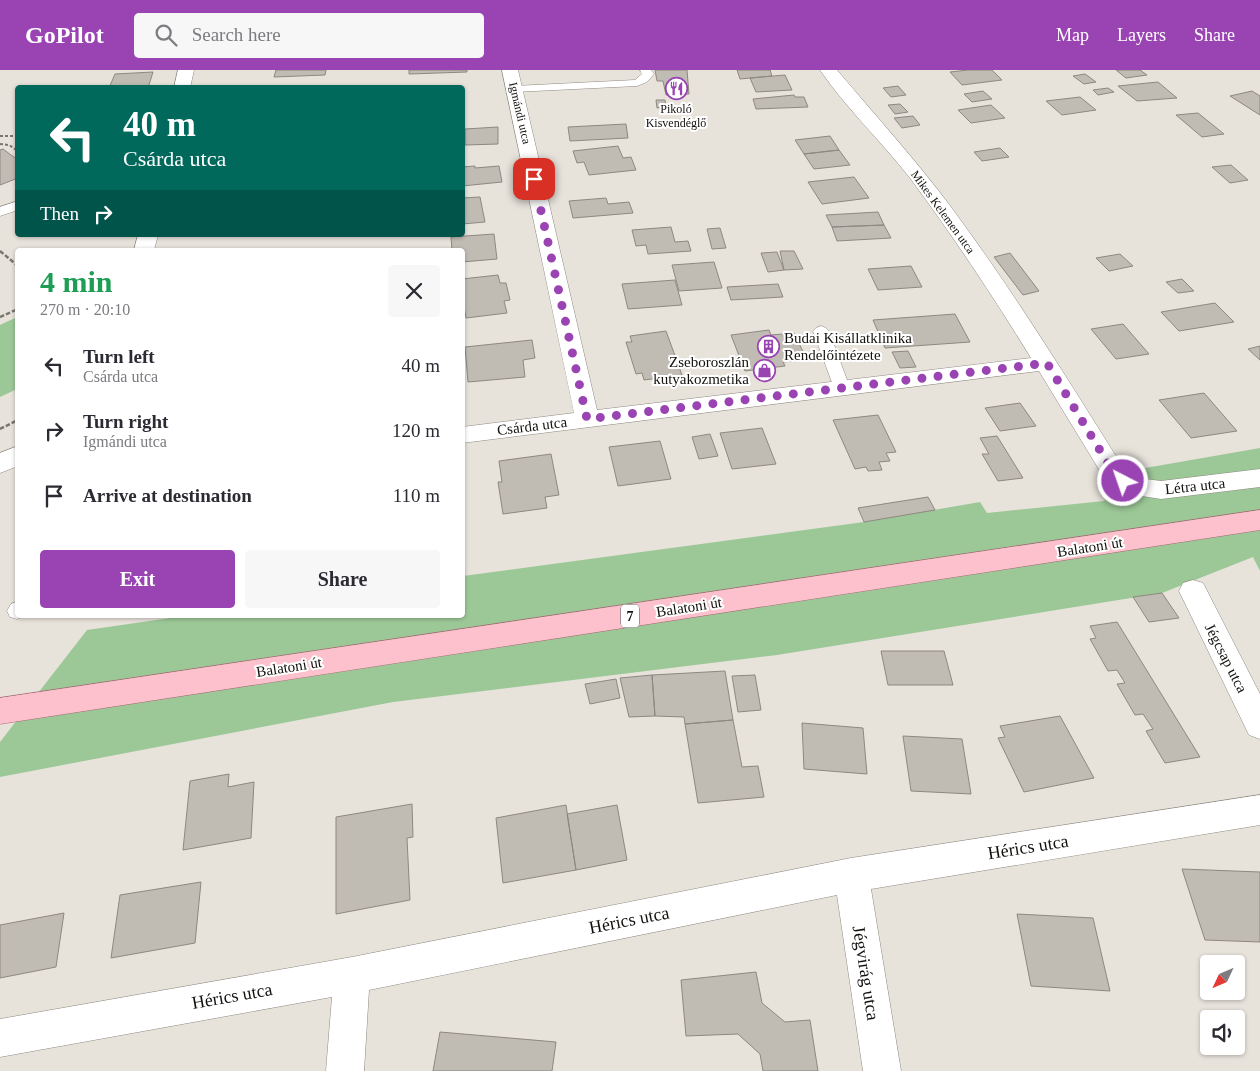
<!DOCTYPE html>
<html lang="en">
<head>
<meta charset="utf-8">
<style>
	:root { --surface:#fff; --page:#f7f7f7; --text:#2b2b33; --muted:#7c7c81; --accent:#9944b2 }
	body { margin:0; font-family:"Times New Roman",serif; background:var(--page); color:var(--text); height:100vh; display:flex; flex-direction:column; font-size:19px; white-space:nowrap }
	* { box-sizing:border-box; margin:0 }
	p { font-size:16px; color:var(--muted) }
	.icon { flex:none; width:28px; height:28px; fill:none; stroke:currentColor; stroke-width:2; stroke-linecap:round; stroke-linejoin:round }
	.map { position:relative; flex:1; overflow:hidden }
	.drawer { position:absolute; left:15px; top:178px; width:450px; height:370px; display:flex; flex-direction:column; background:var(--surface); border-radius:5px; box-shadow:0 1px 4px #0004 }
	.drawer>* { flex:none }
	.hud { position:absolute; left:15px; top:15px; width:450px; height:152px; border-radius:5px; box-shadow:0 1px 4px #0004; background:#00695c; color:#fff; overflow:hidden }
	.needle { width:32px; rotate:226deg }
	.tools { position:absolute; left:1200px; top:885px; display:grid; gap:10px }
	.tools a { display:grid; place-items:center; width:45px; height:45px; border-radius:5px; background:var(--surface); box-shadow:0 1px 4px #0004; font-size:25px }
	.pin { position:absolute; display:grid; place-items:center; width:42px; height:42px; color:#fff; margin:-21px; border-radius:10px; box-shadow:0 2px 8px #0006 }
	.me { position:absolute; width:55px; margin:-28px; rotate:319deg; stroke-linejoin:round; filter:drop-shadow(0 0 4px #0008) }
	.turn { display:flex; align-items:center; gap:18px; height:105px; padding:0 25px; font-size:22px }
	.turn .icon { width:65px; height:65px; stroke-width:2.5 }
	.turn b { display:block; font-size:35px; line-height:42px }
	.then { display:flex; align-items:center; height:48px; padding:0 25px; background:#0003; gap:10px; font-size:19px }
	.round { display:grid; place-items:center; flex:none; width:52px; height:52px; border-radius:5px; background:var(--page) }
	.summary { display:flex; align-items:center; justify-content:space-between; height:85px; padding:0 25px }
	h1 { font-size:30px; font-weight:700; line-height:38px; color:#1e9e55 }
	.primary-button { display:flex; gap:10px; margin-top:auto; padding:10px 25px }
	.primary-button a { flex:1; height:58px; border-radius:5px; background:var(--accent); color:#fff; font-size:20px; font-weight:700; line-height:58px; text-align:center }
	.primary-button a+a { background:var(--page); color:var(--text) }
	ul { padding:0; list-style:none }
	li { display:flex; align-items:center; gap:15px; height:65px; padding:0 25px }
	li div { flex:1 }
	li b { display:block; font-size:19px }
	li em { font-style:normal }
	header { display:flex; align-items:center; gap:30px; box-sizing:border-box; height:70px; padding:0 25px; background:var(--accent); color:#fff }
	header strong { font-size:24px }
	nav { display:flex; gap:28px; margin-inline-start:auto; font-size:18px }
	.search { width:350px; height:45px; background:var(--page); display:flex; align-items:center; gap:12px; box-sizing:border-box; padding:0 18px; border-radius:5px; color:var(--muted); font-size:19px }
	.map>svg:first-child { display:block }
	.green { fill:#9cc897 }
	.building { fill:#c0bbb3; stroke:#8d8881 }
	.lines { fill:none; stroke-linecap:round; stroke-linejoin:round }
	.service-casing { stroke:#8f8a83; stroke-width:1 }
	.minor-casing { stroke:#8f8a83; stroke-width:1 }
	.tertiary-casing { stroke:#8f8a83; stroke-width:1 }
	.primary-casing { stroke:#a96874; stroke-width:1 }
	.path-far1 { stroke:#797670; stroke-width:2; stroke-dasharray:3 2; stroke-linecap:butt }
	.path { stroke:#797670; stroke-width:2.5; stroke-dasharray:4.5 2; stroke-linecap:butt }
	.service { fill:#fff; fill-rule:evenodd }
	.minor { fill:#fff; fill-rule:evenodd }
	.tertiary { fill:#fff; fill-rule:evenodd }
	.primary { fill:#fcc1cd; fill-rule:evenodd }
	.route { stroke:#9944b2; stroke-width:9; stroke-dasharray:0 16.2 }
	.labels { text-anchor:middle; stroke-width:4; stroke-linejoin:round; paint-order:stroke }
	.far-poi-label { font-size:12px; fill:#13110e; stroke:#fff }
	.far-street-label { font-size:12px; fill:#13110e; stroke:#fff }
	.shield { fill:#fff; stroke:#5a5856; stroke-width:1 }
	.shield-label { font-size:14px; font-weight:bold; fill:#13110e }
	.poi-label { font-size:15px; fill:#13110e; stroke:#fff; text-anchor:start }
	.street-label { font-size:15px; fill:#13110e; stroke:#fff }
	.near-street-label { font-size:18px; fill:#13110e; stroke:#fff }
</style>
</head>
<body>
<header>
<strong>GoPilot</strong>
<div class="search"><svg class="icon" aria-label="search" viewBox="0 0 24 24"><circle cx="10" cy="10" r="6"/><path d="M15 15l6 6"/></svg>Search here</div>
<nav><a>Map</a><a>Layers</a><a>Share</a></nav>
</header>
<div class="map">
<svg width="1260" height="1001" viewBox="0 0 1260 1001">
	<rect width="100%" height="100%" fill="#e7e2da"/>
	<path class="green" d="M17,247v72l-17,8v-72z
		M1260,378v123l-7,-14 -91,36 -385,62 -384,47 -393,75v-35l87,-112 104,-15h271l1,-39 401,-54 116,-20 7,11 117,-12 24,-30z"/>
	<path class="building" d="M276,0h50l-1,5 -51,2z
		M409,0h58v2l-58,2z
		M655,0h32l2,24 -23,1 -3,-14h-6z
		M737,0h33l2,6 -32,3z
		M968,0h24l10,10 -40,5 -12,-13z
		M1116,0h24l7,5 -21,3z
		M153,2l-5,16h-39l6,-14z
		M1085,4l11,8 -12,2 -11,-8z
		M785,5l7,15 -36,2 -6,-14z
		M1158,12l19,16 -40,3 -19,-15z
		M898,16l8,9 -15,2 -8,-9z
		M1108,18l6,4 -16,3 -5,-5z
		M983,21l9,8 -20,3 -8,-8z
		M1252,21l8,5v19l-30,-19z
		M794,25l1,2h9l4,10 -52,2 -3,-10z
		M1080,27l16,13 -34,5 -16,-14z
		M656,30h9l1,7 -9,1z
		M900,34l8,8 -13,2 -7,-9z
		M991,35l14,13 -34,5 -13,-13z
		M1198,43l26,21 -22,3 -26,-22z
		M913,46l7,9 -18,3 -8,-10z
		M626,54l2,14 -58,3 -2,-14z
		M498,57v17l-33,1v-16z
		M830,66l9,14 -35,4 -9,-14z
		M618,76l5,12 8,-1 5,13 -47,5 -5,-13 -7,1 -4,-12z
		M1000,78l9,9 -27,4 -8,-9z
		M3,79l15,11v18l-18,7v-35z
		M839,80l11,15 -36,4 -10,-15z
		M1231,95l17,15 -18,3 -18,-16z
		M475,96v2l24,-2 3,16 -40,4v-19z
		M854,107l15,21 -47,6 -14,-22z
		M480,127l5,25 -23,2v-26z
		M606,128l2,6 21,-2 4,11 -60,5 -4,-17z
		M878,142l6,13 -52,2 -6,-12z
		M884,155l7,13 -54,3 -5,-14z
		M671,157l4,15 13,-1 3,10 -43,3 -2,-9 -10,1 -4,-16z
		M720,158l6,20 -14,1 -5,-20z
		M494,164l3,25 -35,3v-12h-10l-1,-13z
		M780,181h14l9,18 -19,1z
		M777,182l7,18 -16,2 -7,-19z
		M1010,183l29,38 -16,4 -29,-38z
		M1120,184l13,12 -24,5 -13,-13z
		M714,192l8,26 -43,3 -7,-26z
		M911,196l11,21 -44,3 -10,-21z
		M498,205l2,8h6l4,17 -6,1 3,12 -41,5 -4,-22v-17z
		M1182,209l12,12 -16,2 -12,-11z
		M675,210l7,25 -54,4 -6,-25z
		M778,214l5,13 -52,3 -4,-13z
		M1215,233l19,19 -55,9 -18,-19z
		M955,244l15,28 -85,6 -12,-28z
		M1123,254l26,30 -33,5 -25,-30z
		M769,260l2,5 23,-2 13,27 -24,2 2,4 -40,5 -14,-36z
		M666,261l16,44 -38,5 -2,-7 -6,1 -10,-32h6l-2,-6z
		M532,270l3,18 -12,2 2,17 -57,5 -3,-35z
		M1260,276v14l-12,-11z
		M908,281l8,16 -16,1 -8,-16z
		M1204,323l33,38 -46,7 -32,-38z
		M1020,333l16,23 -36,5 -15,-23z
		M878,345l18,37 -10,1 4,8 -11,1 3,8 -14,1 -2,-4 -11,2 -22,-49z
		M762,358l14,36 -44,5 -12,-36z
		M710,364l8,22 -19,3 -7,-22z
		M997,366l26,42 -25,3 -16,-27h7l-9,-16z
		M660,371l11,38 -53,7 -9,-39z
		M551,384l8,41 -14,2 2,11 -44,6 -5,-32h4l-3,-21z
		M928,427l7,13 -71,12 -6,-14z
		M1162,523l17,25 -30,4 -16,-25z
		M1117,552l83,135 -35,6 -19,-32 7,-2 -10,-15 -8,1 -18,-31 8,-1 -8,-13 -9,1 -18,-32 6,-1 -6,-12z
		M881,581h63l9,34h-65z
		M725,601l8,49 -48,4 -1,-7 -29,-1 -3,-41z
		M652,605l3,41 -26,1 -9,-39z
		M755,605l6,35 -23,2 -6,-36z
		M616,609l4,19 -30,6 -5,-20z
		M1060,646l34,62 -70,14 -26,-54 7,-1 -5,-11z
		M733,650l9,47 16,-1 6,31 -66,6 -13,-79z
		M802,653l61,5 4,46 -63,-5z
		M903,666l59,3 9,55 -60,-3z
		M229,704l-1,13 26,-5 -3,56 -68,12 7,-69z
		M412,734l1,33 -6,1 3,62 -74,14v-97z
		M566,735l10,65 -73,13 -7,-65z
		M617,735l10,55 -51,10 -9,-56z
		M1182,799l78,3v70l-55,-2z
		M201,812l-6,61 -84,15 9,-63z
		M64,843l-8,54 -56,11v-53z
		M1017,844l76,4 17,73 -79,-5z
		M756,902l6,31 23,19 25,-2 8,51h-55l-3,-17 -22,-20 -52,2 -5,-56z
		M440,962l116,10 -4,29h-119z"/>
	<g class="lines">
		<defs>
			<path id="service" d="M640,0h11l3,4 -7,8 -10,4 -123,6 -6,-3 6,-3 121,-6 7,-6z
				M18,131v9l-18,6v-9z
				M821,256l5,2 3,3 21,57 -2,4 -6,1 -6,-1 -2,-4 -21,-57 3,-3z
				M18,531v14h7l-8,4 -7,-2 -3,-6 4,-7z"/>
			<path id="minor" d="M502,0h16l79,340 434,-52c-38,-62 -78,-122 -121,-180 -29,-37 -64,-70 -90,-108h17c38,45 78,89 114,137 63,85 117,173 173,262l14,9 23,3 99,-12v18l-99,12 -38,-6 -17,-12 -67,-110 -577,72v-16l112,-14z
				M1193,510l10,3 57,111v45l-11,-4 -70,-144 4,-8z
				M1260,725v30l-389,64 30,182h-38l-26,-176 -468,95 -5,81h-38l6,-74 -332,60v-38l352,-62 499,-99z"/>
			<path id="tertiary" d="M178,0h16l-4,18h-16z
				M138,165h20l-4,15h-20z
				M18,376v20l-18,7v-20z"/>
			<path id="primary" d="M1260,440v20l-1260,194v-26z"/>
		</defs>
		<use href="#service" class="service-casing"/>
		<use href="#minor" class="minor-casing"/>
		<use href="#tertiary" class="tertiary-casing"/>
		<use href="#primary" class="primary-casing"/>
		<path class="path-far1" d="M0,66h18
			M0,74l9,1 9,6"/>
		<path class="path" d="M0,181l18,15
			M0,247l18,-8
			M0,359l18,-9"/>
		<use href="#service" class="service"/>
		<use href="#minor" class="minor"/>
		<use href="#tertiary" class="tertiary"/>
		<use href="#primary" class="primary"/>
	</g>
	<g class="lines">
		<path class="route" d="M534,109l53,240 460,-56 68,112 8,6"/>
	</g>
	<defs>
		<symbol id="restaurant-ring" viewBox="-11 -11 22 22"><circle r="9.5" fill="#fff" stroke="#9944b2" stroke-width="1.5"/><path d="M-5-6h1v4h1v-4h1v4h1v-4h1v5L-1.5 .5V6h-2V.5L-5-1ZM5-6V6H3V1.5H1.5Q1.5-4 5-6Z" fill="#9944b2"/></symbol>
		<symbol id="building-ring" viewBox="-11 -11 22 22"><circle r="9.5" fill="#fff" stroke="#9944b2" stroke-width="1.5"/><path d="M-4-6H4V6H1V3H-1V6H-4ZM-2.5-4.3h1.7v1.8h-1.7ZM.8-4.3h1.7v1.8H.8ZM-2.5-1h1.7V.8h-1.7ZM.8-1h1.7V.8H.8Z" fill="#9944b2"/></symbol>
		<symbol id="shop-ring" viewBox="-11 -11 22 22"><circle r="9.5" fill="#fff" stroke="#9944b2" stroke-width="1.5"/><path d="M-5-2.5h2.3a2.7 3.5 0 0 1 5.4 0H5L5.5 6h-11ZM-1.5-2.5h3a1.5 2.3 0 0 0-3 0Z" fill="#9944b2"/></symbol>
	</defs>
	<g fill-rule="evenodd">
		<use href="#restaurant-ring" x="664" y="6" width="25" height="25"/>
		<use href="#building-ring" x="756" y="264" width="25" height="25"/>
		<use href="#shop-ring" x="752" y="288" width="25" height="25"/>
	</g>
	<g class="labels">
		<g class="far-poi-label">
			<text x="676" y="43">Pikoló<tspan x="676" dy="14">Kisvendéglő</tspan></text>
		</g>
		<g class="far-street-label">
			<text transform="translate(520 43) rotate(77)" y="4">Igmándi utca</text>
			<text transform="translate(943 142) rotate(54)" y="4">Mikes Kelemen utca</text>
		</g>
		<rect class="shield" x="621" y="534.5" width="18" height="23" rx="4"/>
		<g class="shield-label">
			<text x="630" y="551">7</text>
		</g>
		<g class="poi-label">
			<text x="784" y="273">Budai Kisállatklinika<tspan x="784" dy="17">Rendelőintézete</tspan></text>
			<text x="749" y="297" text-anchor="end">Zseboroszlán<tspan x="749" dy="17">kutyakozmetika</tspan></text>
		</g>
		<g class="street-label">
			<text transform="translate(532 356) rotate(-7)" y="5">Csárda utca</text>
			<text transform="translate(1195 416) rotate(-6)" y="5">Létra utca</text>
			<text transform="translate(1090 477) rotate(-9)" y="5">Balatoni út</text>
			<text transform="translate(689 537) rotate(-9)" y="5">Balatoni út</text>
			<text transform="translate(1226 588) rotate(63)" y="5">Jégcsap utca</text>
			<text transform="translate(289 597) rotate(-9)" y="5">Balatoni út</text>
		</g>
		<g class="near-street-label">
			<text transform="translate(1028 777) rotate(-9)" y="6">Hérics utca</text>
			<text transform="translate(629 850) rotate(-11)" y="6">Hérics utca</text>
			<text transform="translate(866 903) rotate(81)" y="6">Jégvirág utca</text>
			<text transform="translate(232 926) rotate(-10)" y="6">Hérics utca</text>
		</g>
	</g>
</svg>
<div class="tools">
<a><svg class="needle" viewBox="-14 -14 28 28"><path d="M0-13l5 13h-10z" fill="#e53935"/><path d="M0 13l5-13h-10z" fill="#7c7c81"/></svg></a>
<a><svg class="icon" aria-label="sound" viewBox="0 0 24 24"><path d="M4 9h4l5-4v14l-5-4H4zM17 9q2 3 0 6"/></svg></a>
</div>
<div class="pin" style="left:534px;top:109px;background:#d93025"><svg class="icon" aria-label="arrive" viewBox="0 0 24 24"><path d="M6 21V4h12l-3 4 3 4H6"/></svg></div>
<svg class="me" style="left:1123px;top:411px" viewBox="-20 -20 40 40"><circle r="17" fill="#9944b2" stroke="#fff" stroke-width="3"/><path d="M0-11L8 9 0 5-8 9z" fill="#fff"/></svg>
<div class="hud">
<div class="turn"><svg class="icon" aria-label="left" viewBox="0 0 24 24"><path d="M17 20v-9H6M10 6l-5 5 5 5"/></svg><div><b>40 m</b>Csárda utca</div></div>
<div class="then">Then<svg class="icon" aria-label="right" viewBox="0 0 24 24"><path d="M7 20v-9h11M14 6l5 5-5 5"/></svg></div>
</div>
<section class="drawer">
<div class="summary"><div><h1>4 min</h1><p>270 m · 20:10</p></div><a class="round"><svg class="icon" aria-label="close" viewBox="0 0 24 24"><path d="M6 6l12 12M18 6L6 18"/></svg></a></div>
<ul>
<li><svg class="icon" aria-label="left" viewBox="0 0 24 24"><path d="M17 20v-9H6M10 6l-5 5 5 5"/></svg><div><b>Turn left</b><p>Csárda utca</p></div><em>40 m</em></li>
<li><svg class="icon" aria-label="right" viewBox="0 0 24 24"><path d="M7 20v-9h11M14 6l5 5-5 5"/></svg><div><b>Turn right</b><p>Igmándi utca</p></div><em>120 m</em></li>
<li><svg class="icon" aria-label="arrive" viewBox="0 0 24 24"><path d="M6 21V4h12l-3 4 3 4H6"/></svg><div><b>Arrive at destination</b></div><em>110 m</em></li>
</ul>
<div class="primary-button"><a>Exit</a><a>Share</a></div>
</section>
</div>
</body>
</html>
